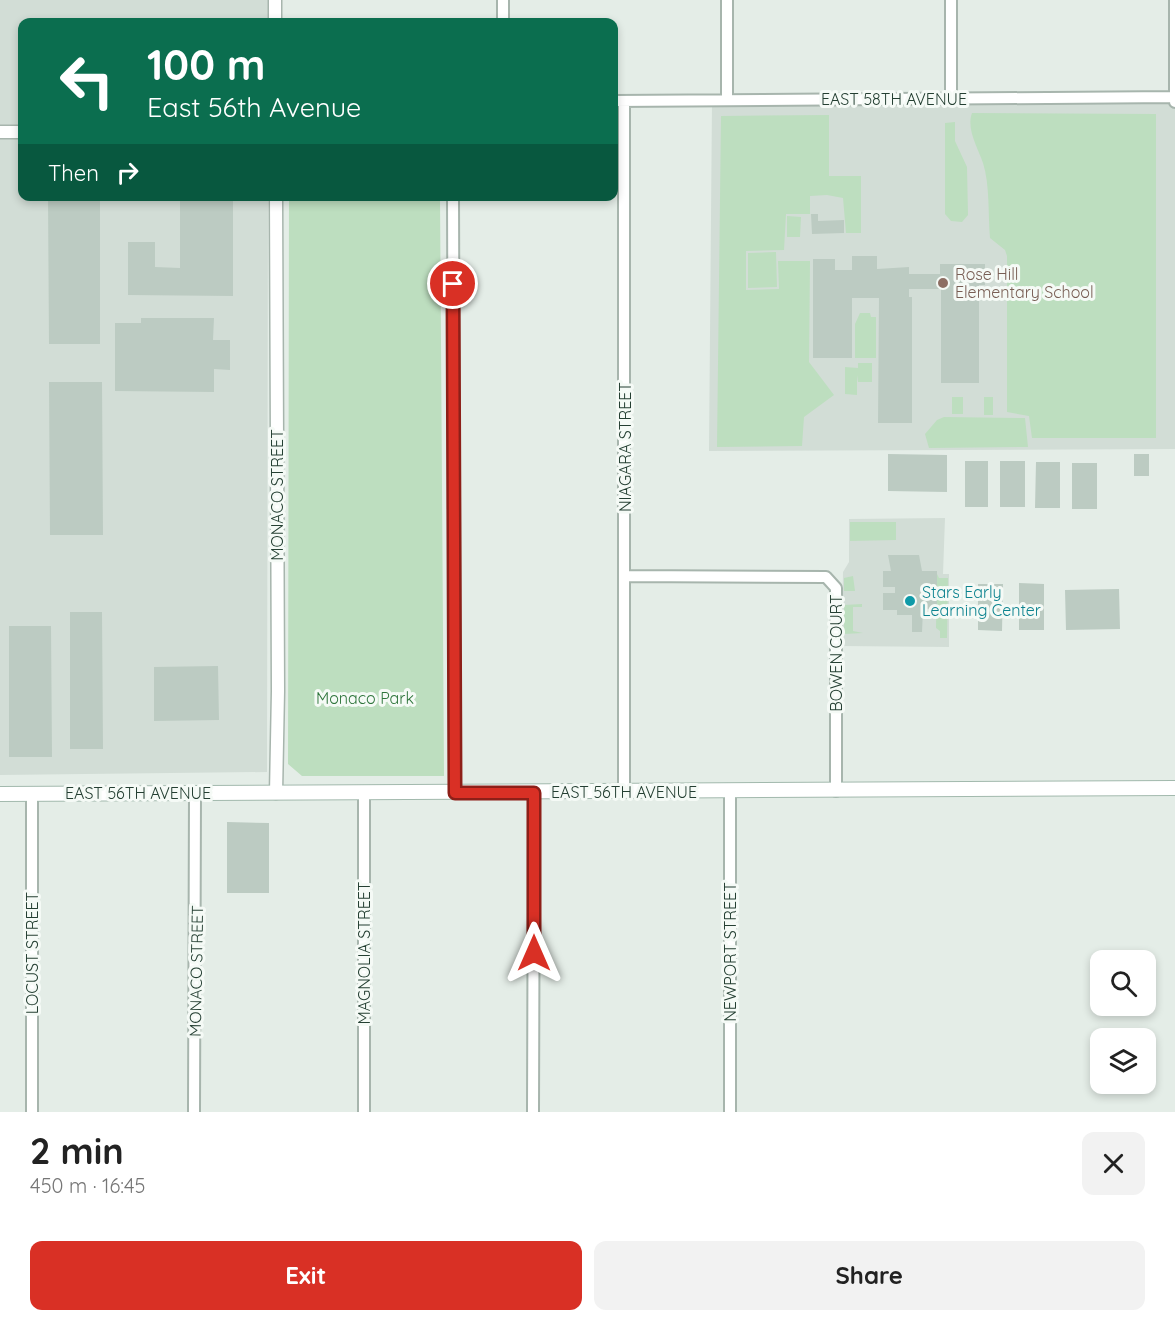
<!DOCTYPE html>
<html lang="en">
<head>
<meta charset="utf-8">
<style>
	:root { --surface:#fff; --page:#f2f2f2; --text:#222; --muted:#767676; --accent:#d93025 }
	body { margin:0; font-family:Quicksand,sans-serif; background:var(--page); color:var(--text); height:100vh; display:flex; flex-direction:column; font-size:22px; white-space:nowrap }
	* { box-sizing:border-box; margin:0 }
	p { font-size:20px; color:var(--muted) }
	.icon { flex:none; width:33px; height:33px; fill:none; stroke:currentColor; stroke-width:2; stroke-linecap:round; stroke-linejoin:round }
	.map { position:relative; height:1112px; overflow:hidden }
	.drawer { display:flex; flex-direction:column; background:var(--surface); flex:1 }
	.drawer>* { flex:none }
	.banner { position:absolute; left:18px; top:18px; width:600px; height:183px; border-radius:12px; box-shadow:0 3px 9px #0003; background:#0b6e4f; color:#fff; overflow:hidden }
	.fabs { position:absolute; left:1090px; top:950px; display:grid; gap:12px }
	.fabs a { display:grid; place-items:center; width:66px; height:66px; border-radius:12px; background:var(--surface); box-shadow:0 3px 9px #0003; font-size:30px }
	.pin { position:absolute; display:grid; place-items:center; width:51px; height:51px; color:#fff; margin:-26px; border:3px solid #fff; border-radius:50%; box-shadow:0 2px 6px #0007 }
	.me { position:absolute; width:66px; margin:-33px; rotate:0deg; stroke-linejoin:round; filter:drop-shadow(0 0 4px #0008) }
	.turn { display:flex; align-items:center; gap:21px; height:126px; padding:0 30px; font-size:27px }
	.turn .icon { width:78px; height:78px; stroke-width:2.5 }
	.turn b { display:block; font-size:42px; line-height:51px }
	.then { display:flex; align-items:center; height:57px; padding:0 30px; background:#0003; gap:12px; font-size:22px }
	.round { display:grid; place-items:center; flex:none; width:63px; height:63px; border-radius:12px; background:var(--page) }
	.head { display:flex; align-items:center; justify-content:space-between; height:102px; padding:0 30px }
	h1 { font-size:36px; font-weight:700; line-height:45px }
	.button { display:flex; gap:12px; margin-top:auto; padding:12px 30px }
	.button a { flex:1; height:69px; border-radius:12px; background:var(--accent); color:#fff; font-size:24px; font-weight:700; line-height:69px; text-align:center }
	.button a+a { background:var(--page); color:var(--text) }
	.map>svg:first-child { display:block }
	.built { fill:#d2ddd6 }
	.green { fill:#bddebf }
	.building { fill:#bccbc2 }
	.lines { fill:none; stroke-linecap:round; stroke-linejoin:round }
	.minor-casing { stroke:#a7b5ad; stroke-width:14 }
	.tertiary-casing { stroke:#a7b5ad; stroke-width:15 }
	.secondary-casing { stroke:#a2b9ad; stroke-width:16 }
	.minor { stroke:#fff; stroke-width:10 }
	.tertiary { stroke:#fff; stroke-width:12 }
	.secondary { stroke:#fff; stroke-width:14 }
	.route-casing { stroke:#8d1f18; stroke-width:15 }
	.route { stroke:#d93025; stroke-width:10 }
	.education-dot { fill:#8d6e63; stroke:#f5faf6; stroke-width:2 }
	.culture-dot { fill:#0f9aa8; stroke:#f5faf6; stroke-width:2 }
	.labels { text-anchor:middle; stroke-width:6; stroke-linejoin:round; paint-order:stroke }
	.street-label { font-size:16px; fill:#243f32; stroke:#f5faf6 }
	.education-label { font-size:16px; fill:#785e54; stroke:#f5faf6; text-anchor:start }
	.culture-label { font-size:16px; fill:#0d838f; stroke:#f5faf6; text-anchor:start }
	.park-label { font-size:16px; fill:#2e753b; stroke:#f5faf6 }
</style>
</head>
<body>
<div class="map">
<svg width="1175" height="1112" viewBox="0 0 1175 1112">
	<rect width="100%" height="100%" fill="#e4ede7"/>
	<path class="built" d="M0,0h269v22h-247v174l246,1 -1,575 -267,3z
		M1175,97v352l-466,2 3,-349z
		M945,518l-2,56h6v73l-107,-1 1,-74 6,-10v-43z"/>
	<path class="green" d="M972,113l184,1v324h-124l-3,-22 -22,-4v-156l-2,-6 -15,-12c-2,-23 0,-53 -7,-75 -5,-15 -17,-34 -11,-50z
		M829,115v61h32v57h-15l-3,-35 -16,-3 -17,1v18h-24l-2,36 -38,1v39l33,-1 -1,-28h32l-1,101 25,33 -30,22 -2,29 -85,1 4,-331z
		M955,122v19l12,26 1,48 -6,7 -11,-1 -6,-7v-91z
		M289,197h151l4,579h-142l-14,-12z
		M787,216l14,1 -1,20h-13z
		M776,252l1,35 -29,1v-35z
		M860,313h10l1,4h5v41h-21v-34z
		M858,363h14v19h-14l-1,-7v20l-12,-1v-27l13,1z
		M952,397h11v17h-11z
		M984,397h9v18h-9z
		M944,417l81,1 3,29 -99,1 -4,-14 12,-14z
		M850,522h46v18l-46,1z
		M937,574l2,4h9l-1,60h-7v-7l-4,-3z
		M853,576l2,15h-11v-13z
		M862,604v3h-9v24l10,2 -19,1v-29z"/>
	<path class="building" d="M48,196h52v148h-51z
		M180,196h53v100l-105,-1v-53h27v25l25,1z
		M811,214h7v7l26,-1v13l-32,1z
		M852,256h25v13l32,-2v7h31v-10h45v21h-6v98h-38v-94h-32v8h3v126h-34l1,-125h-27v60h-39v-99h22v11h17z
		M141,318h73l-1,22h17v30l-16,-1v23l-99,-1v-68h26z
		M49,382h53l1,153h-53z
		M888,454l59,1v37l-59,-1z
		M1134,454h15v22h-15z
		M965,461h23v46h-23z
		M1000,461h25v46h-25z
		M1036,462h24v46h-25z
		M1072,463h25v46h-25z
		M888,555h31l3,16h15v16h-13v6h13v16h-14l-1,23h-10v-17h-15v-5h-14v-17h12v-6h-12v-16h8z
		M1019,583l25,1v46h-25z
		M978,584h25l-1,47 -24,-1z
		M1119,589l1,40 -54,1 -1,-40z
		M70,612h32l1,137h-33z
		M9,626h42l1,131h-43z
		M218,666l1,54 -65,1v-54z
		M227,822l42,1v70h-42z"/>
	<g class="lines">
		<defs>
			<path id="minor" d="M503,0v22
				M1175,0v102
				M951,99v-99
				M727,100v-100
				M614,101l561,-4
				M624,101v691
				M453,196l2,597
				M625,576l201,1 10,11v203
				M364,793v319
				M32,1112v-319
				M194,1112l1,-319
				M533,1112l1,-319
				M730,1112v-321"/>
			<path id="tertiary" d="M275,0v22
				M0,132h22
				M276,793l2,-102 -2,-495"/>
			<path id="secondary" d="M0,794l1175,-6"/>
		</defs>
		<use href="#minor" class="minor-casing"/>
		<use href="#tertiary" class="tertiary-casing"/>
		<use href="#secondary" class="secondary-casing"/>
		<use href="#minor" class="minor"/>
		<use href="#tertiary" class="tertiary"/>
		<use href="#secondary" class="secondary"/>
	</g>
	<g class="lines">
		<defs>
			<path id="route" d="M453,284l2,509h79v160"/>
		</defs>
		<use href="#route" class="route-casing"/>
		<use href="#route" class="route"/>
	</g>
	<circle class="education-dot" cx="943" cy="283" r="6"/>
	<circle class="culture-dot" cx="910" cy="601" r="6"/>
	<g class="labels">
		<g class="street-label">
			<text x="894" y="105">EAST 58TH AVENUE</text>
			<text transform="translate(625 447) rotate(-90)" y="6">NIAGARA STREET</text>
			<text transform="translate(277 495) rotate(-90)" y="6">MONACO STREET</text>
			<text transform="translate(836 653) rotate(-90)" y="6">BOWEN COURT</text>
			<text x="624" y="798">EAST 56TH AVENUE</text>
			<text x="138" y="799">EAST 56TH AVENUE</text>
			<text transform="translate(730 952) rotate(-90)" y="6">NEWPORT STREET</text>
			<text transform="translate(32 953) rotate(-90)" y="6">LOCUST STREET</text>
			<text transform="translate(364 953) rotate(-90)" y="6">MAGNOLIA STREET</text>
			<text transform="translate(196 971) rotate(-89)" y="6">MONACO STREET</text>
		</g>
		<g class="education-label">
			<text x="955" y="280">Rose Hill<tspan x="955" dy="18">Elementary School</tspan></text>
		</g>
		<g class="culture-label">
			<text x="922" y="598">Stars Early<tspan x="922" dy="18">Learning Center</tspan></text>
		</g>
		<g class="park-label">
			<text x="365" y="704">Monaco Park</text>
		</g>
	</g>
</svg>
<div class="fabs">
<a><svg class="icon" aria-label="search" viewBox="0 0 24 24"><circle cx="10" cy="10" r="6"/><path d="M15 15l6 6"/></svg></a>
<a><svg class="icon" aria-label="layers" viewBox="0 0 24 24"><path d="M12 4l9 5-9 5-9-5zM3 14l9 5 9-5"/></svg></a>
</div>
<div class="pin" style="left:453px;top:284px;background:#d93025"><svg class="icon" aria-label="arrive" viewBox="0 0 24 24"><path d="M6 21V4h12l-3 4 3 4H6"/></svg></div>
<svg class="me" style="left:534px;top:953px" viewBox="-20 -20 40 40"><path d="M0-17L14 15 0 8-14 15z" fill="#d93025" stroke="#fff" stroke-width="4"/></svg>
<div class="banner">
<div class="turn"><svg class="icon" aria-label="left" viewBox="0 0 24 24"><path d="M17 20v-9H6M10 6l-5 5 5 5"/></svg><div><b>100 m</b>East 56th Avenue</div></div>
<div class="then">Then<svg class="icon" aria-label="right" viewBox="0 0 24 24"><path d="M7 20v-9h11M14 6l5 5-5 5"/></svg></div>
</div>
</div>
<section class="drawer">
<div class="head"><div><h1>2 min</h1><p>450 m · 16:45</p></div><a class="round"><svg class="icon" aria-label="close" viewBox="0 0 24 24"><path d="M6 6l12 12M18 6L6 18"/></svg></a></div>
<div class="button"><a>Exit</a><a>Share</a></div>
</section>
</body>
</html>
